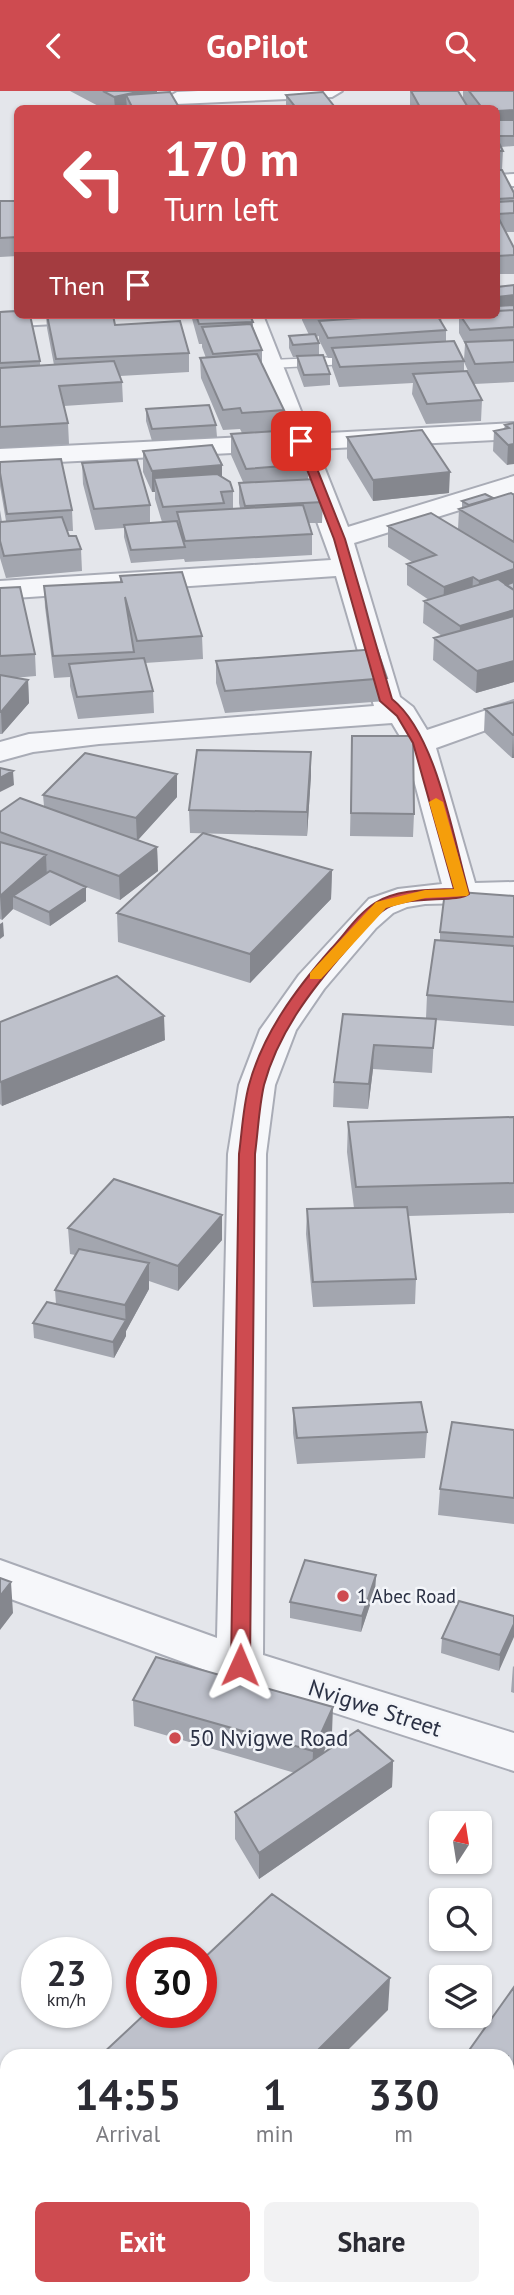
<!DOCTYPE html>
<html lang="en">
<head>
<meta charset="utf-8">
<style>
	:root { --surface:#fff; --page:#f2f2f3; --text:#2b2b33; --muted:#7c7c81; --accent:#ce4b50 }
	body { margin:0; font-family:"PT Sans",sans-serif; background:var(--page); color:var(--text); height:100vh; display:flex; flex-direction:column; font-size:26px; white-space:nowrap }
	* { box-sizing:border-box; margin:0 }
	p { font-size:23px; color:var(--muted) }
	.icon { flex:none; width:38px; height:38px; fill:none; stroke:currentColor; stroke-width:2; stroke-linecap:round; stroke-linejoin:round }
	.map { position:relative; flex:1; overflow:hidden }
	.details { position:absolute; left:0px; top:1958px; width:514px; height:247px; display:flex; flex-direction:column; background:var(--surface); border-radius:21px 21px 0 0; box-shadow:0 2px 5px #0004 }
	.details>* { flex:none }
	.banner { position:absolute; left:14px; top:14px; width:486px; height:214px; border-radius:10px; box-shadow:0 2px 5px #0004; background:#ce4b50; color:#fff; overflow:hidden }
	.needle { width:46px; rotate:12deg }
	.tools { position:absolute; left:429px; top:1720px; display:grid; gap:14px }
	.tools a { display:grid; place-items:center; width:63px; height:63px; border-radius:10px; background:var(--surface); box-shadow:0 2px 5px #0004; font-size:35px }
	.speed { position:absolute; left:21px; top:1846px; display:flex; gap:14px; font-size:35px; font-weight:700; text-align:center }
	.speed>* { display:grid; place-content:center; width:91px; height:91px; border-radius:50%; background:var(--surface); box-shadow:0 2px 5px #0004; line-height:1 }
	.speed small { font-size:18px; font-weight:400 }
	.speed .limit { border:10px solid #d22; background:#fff; color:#111 }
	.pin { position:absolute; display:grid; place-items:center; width:60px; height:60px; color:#fff; margin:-30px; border-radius:14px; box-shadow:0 4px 10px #0006 }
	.me { position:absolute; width:77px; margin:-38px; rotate:1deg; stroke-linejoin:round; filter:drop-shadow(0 0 5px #0008) }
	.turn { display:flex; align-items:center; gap:24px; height:147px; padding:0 35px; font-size:32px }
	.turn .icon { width:91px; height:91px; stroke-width:2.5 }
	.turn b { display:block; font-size:49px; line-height:60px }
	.then { display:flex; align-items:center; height:66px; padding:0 35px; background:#0003; gap:14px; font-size:26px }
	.eta { display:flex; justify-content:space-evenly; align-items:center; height:119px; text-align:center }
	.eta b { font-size:42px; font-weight:800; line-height:49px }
	.cta { display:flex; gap:14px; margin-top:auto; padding:14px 35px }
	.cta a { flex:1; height:80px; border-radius:10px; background:var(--accent); color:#fff; font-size:28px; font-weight:800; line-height:80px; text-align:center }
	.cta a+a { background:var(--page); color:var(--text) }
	header { display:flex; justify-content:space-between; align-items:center; height:91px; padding:0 35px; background:var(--accent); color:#fff; font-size:32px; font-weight:800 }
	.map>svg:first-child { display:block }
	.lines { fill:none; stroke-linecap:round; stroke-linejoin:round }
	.service-casing { stroke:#a9acb6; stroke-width:3 }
	.minor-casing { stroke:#a9acb6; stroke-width:4 }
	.service { fill:#f6f7fa; fill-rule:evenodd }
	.minor { fill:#f6f7fa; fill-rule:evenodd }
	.wall { fill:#a3a6af }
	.shaded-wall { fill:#85878e }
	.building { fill:#bec1cb; stroke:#85878e; stroke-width:2 }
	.route { fill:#ce4b50; stroke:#863134; stroke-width:2 }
	.slow { fill:#f59e0b }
	.poi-dot { fill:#ce4b50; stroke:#f3f5f9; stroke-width:2.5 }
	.labels { text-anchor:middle; stroke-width:5; stroke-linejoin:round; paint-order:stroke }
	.poi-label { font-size:19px; fill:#2b3144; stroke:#f3f5f9; text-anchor:start }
	.near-street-label { font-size:23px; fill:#2b3144; stroke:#f3f5f9 }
	.near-poi-label { font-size:23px; fill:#2b3144; stroke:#f3f5f9; text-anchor:start }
</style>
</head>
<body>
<header><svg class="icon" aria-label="back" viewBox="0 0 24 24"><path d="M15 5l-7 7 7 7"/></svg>GoPilot<svg class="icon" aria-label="search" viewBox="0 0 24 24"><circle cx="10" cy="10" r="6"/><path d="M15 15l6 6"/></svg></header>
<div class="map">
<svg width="514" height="2204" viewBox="0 0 514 2204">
	<rect width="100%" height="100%" fill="#e4e6eb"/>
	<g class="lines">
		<defs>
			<path id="service" d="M362,265l7,4 -2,3 -96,5 -7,-4 7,-4z"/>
			<path id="minor" d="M342,0l-10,6 -155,7 -10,-6 10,-6 21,-1z
				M514,83v12l-17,1v-12z
				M18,221v3h86l-4,5 -8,2 -92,5v-14z
				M239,224h24l47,119 204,-11v16l-197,10 31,78 166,-51v17l-160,50 46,154 13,10 14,23 87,-29v19l-78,28 39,135 39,-1v20l-89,2 -18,3 -14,6 -17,15 -52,61 -28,41 -21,55 -9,69 -3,501 251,78v38l-290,-94 -224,-82v-35l217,78 11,-484 11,-69 21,-55 39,-55 70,-76 29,-10 44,-5 -38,-141 -12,-20 -293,21 -66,8 -33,9v-19l29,-8 345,-28 -38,-130 -336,23v-18l331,-21 -40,-110 -291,15v-16l285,-14z"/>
		</defs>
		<use href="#service" class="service-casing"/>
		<use href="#minor" class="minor-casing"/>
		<use href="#service" class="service"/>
		<use href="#minor" class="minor"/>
	</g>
	<path class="wall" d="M70,0h87v2l23,16h-76z
		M410,0l53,8v-8h51v55l-13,1 2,4 -1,18h-5v-60h-87z
		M286,4l48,11v3h-45l-3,-3z
		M497,79l17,23v39h-8l8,16v26h-17z
		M0,110h18v55l-18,1z
		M514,194v97l-40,2 -10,-22v9l18,29 -1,21 -55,3 -14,-30 1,-11 -74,4 -7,-20v-9h-4l-9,-18v-4l-3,1 3,6v12l11,19v11l-26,2 -7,-19v-11h-4l-4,-9v-12l20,-1 -7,-15v-5h140l-1,7 5,8v12l18,18 1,-16 -6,-11v-18h38z
		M0,221l40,49v4h14l-7,-37 -1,-13h67l2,10 74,28v19l-69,4 2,6 1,20 -59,4 4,17 1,21 -69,4z
		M191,224h59l3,7v5l9,23v15l22,45v20l25,34 -1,15 15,23 -1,21h-13l3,11v21l-127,7 -1,-3 -53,4 -7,-26v-9l-29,2 -12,-46 -1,-21 68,42v18l12,-1 -7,-23v-7h-3l-9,-20v-21l79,26 11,14v18l7,-1 -1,-5v-20l4,-1 -12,-27v-21l11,-1 -2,-4 -17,1 -22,-52 -1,-20h6l-4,-11v-3h-3z
		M146,318l70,16 1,12 -65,4 -6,-20z
		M514,332l-7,42 -14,-14 1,-20 10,-2 1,-4z
		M347,346l102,56 -76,8 -26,-43z
		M0,371l72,48 1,21h-6l2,5 12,13 1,22 -76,7 -6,-20v-48l2,12 4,-1 -6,-35z
		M514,404v187l-38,11 -43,-33 1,-22 8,-2 -19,-13 1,-22 5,-1 -22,-15v-21l5,-2 -24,-15v-21l70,3 1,-20 3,-1v-7z
		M120,485l82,60 1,23 -58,4 8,28 1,22 -76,6 -8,-33v-9l-16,1 -9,-71 -1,-21 76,-4z
		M0,497l35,66 1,22 -23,2 15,2 1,23 -27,31h-2z
		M216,570l171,17 -1,23 -161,12 -9,-30z
		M514,611v56h-2l-28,-26 1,-23z
		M352,645l62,78 -1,23 -63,-1z
		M177,683v23l-39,43 19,7 1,24 -38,29 -34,-13v14l-36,25 -37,-17 -11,11 -2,-1v-107l44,-6 -1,-11z
		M311,684l-4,61 -117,-3 -1,-23z
		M332,779l-1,29 -81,84 -132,-41 -1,-29z
		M514,805v130l-79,-6 -3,53 -59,-4 -5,40 -35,-2 1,-25 9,-68 83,4 1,-23 13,-54v-9z
		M0,931l165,18 -163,66 -2,-2z
		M514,1026v96l-106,3 8,63 -1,25 -102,3 -7,-73 1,-25 47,-1 -7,-56 1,-30z
		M222,1124v25l-44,51 -29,-10v8l-23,42v5l-12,22 -80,-20 -1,-15 23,-19 -1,-14 20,-35 -5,-1 -2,-26z
		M293,1317l134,24 -2,26 -128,6 -4,-31z
		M514,1339v94l-76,-9 2,-26z
		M376,1484l-1,15 -14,42 -71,-14v-16z
		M514,1525l-15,55 -58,-18 1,-15z
		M513,1575l1,1v26l-3,-1z
		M133,1609l199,33 -9,21 70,7 -1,26 -133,92 -24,-40v-27l60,-39 -161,-47z"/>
	<path class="shaded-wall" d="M142,0h15v14l-31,-10 1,14h-12l-1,-12z
		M514,19v17l-17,1v-17z
		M514,204v12l-17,1v-11z
		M514,353v20l-7,1 1,-20z
		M222,374v20l-68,-7 1,14h-3v-21z
		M450,381l-1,21 -76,8v-21z
		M514,478v22l-37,11 2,-21z
		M473,486l-1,22 -29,9 1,-21z
		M514,519v21l-55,17 1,-22z
		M514,570v21l-38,11 1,-22z
		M28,589l1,23 -27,31 -1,-22z
		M513,644l1,23h-2z
		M311,661v23l-4,61v-24z
		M13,680l1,14 -14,7v-14z
		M177,683v23l-40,44 -1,-23z
		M157,756l1,24 -38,29 -1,-24z
		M46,764l1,24 -34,17v13l-11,11 -2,-24z
		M332,779l-1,29 -81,84v-29z
		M86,796v14l-36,25 -1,-14z
		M3,831l1,14 -4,3v-15z
		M164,925l1,24 -163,66 -1,-24z
		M374,954l-1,24 -5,40 1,-25z
		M222,1124v25l-44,51v-25z
		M149,1172v26l-23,42 -1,-26z
		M126,1229v16l-12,22 -1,-16z
		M376,1484l-1,15 -14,42 1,-16z
		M11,1491l2,31 -13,17v-34z
		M514,1533v13l-15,34 1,-16z
		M333,1616l-1,26 -20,45 1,-27z
		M393,1670l-1,26 -133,92v-26z
		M390,1887l-2,32 -46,46h-30z
		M514,2009v27l-6,10v-27z"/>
	<path class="building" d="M103,0h39l-28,6z
		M411,0h47l11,18h-48z
		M469,0h45v19l-17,1v-2h-14z
		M170,1l10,17h-47l-7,-14z
		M323,1l11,14 -18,3h-19l-11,-14z
		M497,29h17v16h-17z
		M497,48l6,12h-6z
		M497,79h5l12,23v5l-17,1z
		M0,110h18v36l-18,1z
		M514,110v12l-17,1v-12z
		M499,128l15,29v7l-17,1v-36z
		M514,194v10l-17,2v-10z
		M514,214v5l-17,1v-5z
		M514,219v17l-44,3 -10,-15h37v-4z
		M18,220v4h12l10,46 -40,2v-51z
		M47,224h66l2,10 65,-4 9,32 -133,6z
		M196,224h54l3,7 -54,2z
		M310,224h36l-35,3z
		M404,224h33l9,15 -118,8 -9,-17z
		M251,233l11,26 -49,4 -11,-27z
		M315,243l4,9 -26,2 -4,-9z
		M514,249v22l-39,2 -10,-22z
		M454,250l10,20 -124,6 -8,-19z
		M257,263l27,56 -42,3 -2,-5 -17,2 -23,-52z
		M323,264l7,19 -26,1 -7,-19z
		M114,270l8,21 -63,4 9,37 -68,4v-59z
		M467,280l15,29 -55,4 -14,-30z
		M209,314l7,20 -64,4 -6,-20z
		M514,332v21l-6,1 -14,-14 15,-3 -4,-3z
		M292,339l17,34 -63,5 -15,-35z
		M422,339l28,42 -77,8 -26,-43z
		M212,354l10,20 -70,6 -9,-20z
		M61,368l11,51 -65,4 -7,-41v-11z
		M137,369l13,45 -56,4 -12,-46z
		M217,383l13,8 3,9 -12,1 3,11 -61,4 -9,-29z
		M316,388l7,23 -78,4 -6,-23z
		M511,402l3,2v47l-55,-33z
		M485,403l8,4 -24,7 -7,-4z
		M303,414l9,29 -127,7 -8,-29z
		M431,422l83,50v6l-35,12 -6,-4 -29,10 -37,-23 29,-9 -48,-29z
		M62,426l7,19h7l5,13 -77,7 -4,-15v-19z
		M177,430l8,26 -54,3 -7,-25z
		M182,481l20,64 -65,5 -12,-44 9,55 -81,4 -9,-70 78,-4 -2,-6z
		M498,488l16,11v20l-54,16 -36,-25z
		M514,491v8l-8,-5z
		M20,496l15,67 -35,2v-68z
		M514,525v45l-37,10 -43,-33z
		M377,558l10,29 -162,13 -9,-30z
		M144,567l9,33 -76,6 -8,-33z
		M0,584l28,5 -27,32h-1z
		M514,611v33h-1l-28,-26z
		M352,645h61l1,78 -63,-1z
		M197,659l114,2 -4,60 -118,-2z
		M85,662l92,21 -41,44 -93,-23z
		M0,677l13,3 -13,7z
		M20,707l137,49 -38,29 -119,-44v-20z
		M203,742l129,37 -82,84 -133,-41z
		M0,751l46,13 -46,41z
		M50,780l36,16 -37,25 -36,-16z
		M445,800l69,5v41l-74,-5z
		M435,849l79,6v56l-87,-7z
		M117,885l47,40 -163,66 -1,-1v-59z
		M343,923l93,5 -3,29 -59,-3 -5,39 -35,-2z
		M514,1026v66l-158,4 -8,-65z
		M114,1088l108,36 -44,51 -110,-38z
		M407,1116l9,72 -103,3 -6,-73z
		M79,1158l70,14 -24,42 -70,-15z
		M47,1211l79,18 -13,22 -80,-19z
		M421,1311l6,30 -130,6 -4,-30z
		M452,1331l62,8v68l-74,-9z
		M305,1469l71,15 -14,41 -72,-14z
		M0,1487l11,4 -11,14z
		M459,1510l55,15v8l-14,31 -58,-17z
		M156,1566l177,50 -20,44 -180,-51z
		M358,1639l35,31 -134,92 -24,-41z
		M272,1803l118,84 -78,78h-212l46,-43h55v-52z
		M514,1896v113l-6,10v-54h-43z
		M84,2198h158l9,6h-172z"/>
	<path class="route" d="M301,347l5,3 39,98 47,160c45,36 61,139 77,195 -11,9 -61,1 -82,14 -16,10 -29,28 -41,42 -35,40 -68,83 -82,135 -5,22 -6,47 -9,69l-5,511 -10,7 -9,-7 8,-511c3,-22 4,-47 10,-69 14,-52 47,-96 82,-136 14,-15 27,-35 44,-46 22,-14 54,-13 79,-14l-41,-146 -16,-27 -17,-15 -46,-162 -38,-98z"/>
	<path class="slow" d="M436,707l7,4 26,92 -2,2 -42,2 -39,10 -65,71h-11v-6l66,-71 49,-12 29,-1 -25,-87z"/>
	<g class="poi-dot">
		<circle cx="343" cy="1505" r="7"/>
		<circle cx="175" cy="1647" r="7"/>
	</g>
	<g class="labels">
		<g class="poi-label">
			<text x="357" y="1512">1 Abec Road</text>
		</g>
		<g class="near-street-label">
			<text transform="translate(375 1617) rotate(18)" y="8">Nvigwe Street</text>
		</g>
		<g class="near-poi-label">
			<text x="189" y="1655">50 Nvigwe Road</text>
		</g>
	</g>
</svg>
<div class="tools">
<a><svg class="needle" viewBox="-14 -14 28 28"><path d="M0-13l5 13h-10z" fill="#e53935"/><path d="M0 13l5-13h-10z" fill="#7c7c81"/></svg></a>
<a><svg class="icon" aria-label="search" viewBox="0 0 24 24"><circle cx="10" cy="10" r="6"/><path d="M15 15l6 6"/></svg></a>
<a><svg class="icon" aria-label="layers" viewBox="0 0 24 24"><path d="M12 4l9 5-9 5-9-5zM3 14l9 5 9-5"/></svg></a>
</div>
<div class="speed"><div>23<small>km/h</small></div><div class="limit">30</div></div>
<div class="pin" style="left:301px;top:350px;background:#d93025"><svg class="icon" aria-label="arrive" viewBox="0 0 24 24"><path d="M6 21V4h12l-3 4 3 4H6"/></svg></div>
<svg class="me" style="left:240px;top:1574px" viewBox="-20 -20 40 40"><path d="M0-17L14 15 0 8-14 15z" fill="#ce4b50" stroke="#fff" stroke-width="4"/></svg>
<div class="banner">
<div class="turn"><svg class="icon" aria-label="left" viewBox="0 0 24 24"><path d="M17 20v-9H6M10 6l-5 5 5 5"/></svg><div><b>170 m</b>Turn left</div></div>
<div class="then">Then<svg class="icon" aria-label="arrive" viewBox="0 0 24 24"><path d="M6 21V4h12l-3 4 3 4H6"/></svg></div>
</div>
<section class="details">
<div class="eta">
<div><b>14:55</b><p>Arrival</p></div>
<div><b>1</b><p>min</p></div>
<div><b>330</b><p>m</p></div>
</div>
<div class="cta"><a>Exit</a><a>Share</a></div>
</section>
</div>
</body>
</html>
